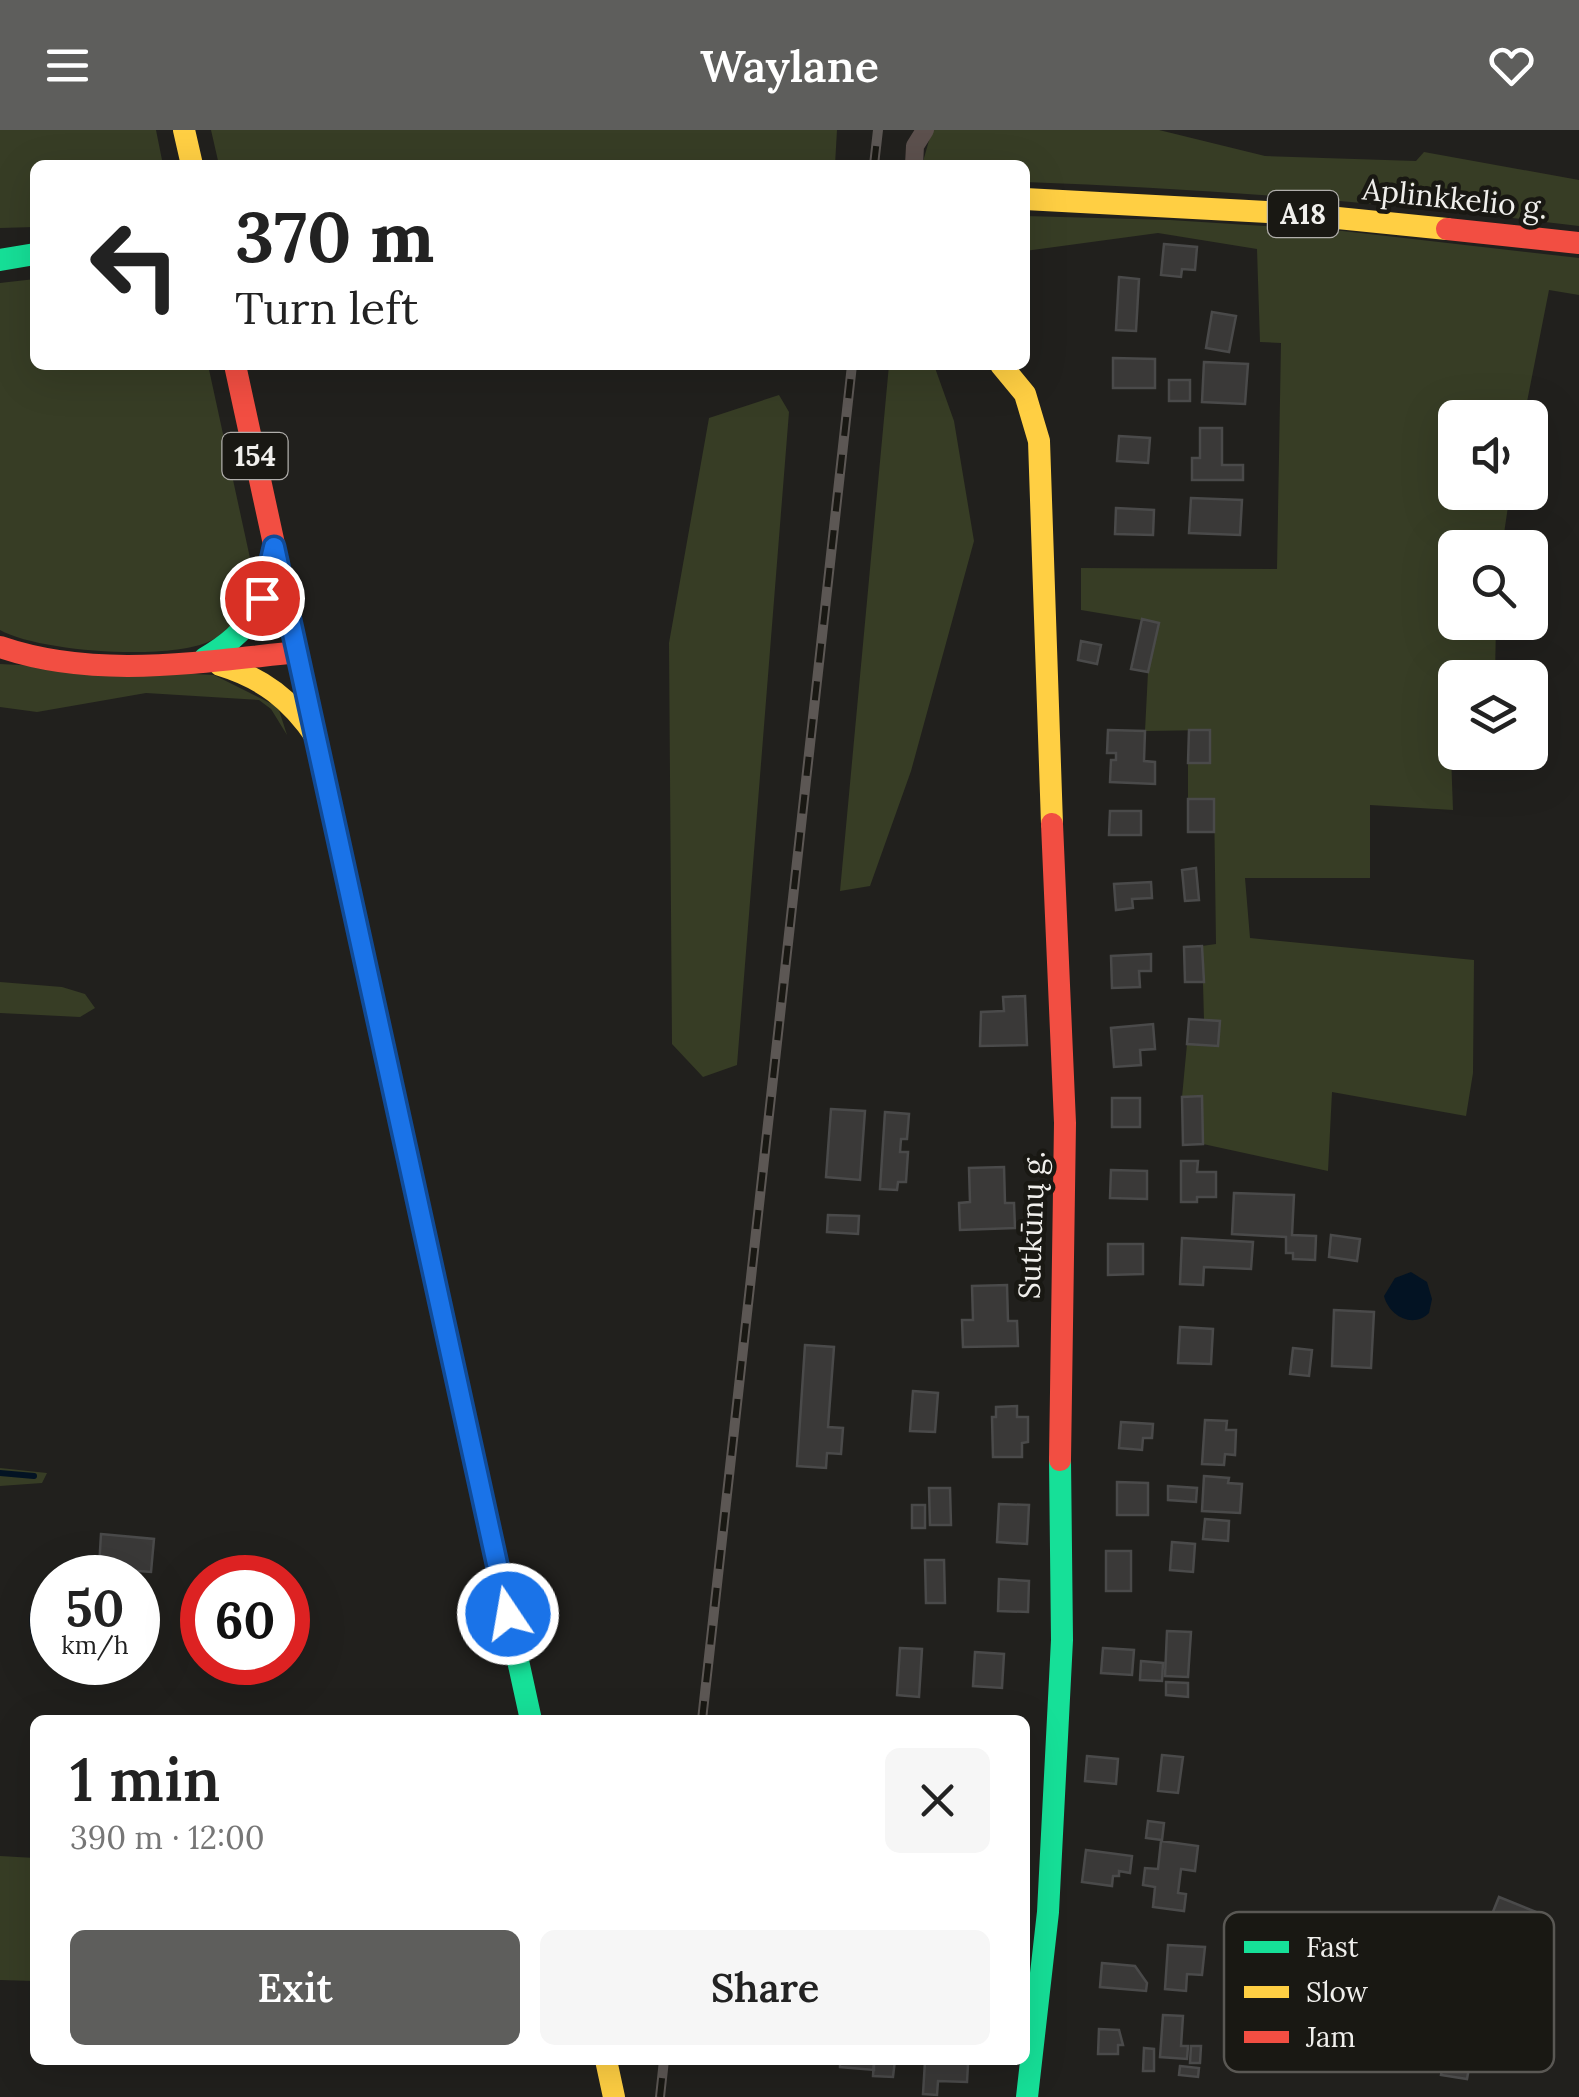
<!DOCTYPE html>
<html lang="en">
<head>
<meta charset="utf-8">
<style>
	:root { --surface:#fff; --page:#f6f6f6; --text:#222; --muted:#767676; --accent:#5e5e5c }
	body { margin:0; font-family:Lora,serif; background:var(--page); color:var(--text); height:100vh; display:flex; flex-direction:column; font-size:38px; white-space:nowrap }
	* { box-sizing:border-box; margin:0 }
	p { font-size:32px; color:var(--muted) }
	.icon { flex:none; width:55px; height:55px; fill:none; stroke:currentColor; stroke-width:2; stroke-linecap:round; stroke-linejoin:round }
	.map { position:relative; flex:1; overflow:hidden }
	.details { position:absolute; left:30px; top:1585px; width:1000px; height:350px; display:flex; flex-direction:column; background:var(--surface); border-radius:15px; box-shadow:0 10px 40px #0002 }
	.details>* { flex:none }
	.guide { position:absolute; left:30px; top:30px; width:1000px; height:210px; border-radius:15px; box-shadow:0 10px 40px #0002; background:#fff; color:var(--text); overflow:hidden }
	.controls { position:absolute; left:1438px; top:270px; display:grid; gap:20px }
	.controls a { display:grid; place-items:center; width:110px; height:110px; border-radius:15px; background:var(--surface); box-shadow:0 10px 40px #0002; font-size:50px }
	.speed { position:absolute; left:30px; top:1425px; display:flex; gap:20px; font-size:50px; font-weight:700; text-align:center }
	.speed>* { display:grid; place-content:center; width:130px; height:130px; border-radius:50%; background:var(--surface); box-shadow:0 10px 40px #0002; line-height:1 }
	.speed small { font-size:25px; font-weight:400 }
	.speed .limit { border:15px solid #d22; background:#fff; color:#111 }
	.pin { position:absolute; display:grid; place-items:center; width:85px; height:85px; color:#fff; margin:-42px; border:5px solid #fff; border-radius:50%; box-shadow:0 2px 10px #0007 }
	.me { position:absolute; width:110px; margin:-55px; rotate:348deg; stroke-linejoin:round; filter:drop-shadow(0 0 8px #0008) }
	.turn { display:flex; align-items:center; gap:35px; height:210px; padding:0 40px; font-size:45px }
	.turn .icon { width:130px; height:130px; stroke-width:2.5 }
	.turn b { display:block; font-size:70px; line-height:85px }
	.round { display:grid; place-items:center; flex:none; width:105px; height:105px; border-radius:15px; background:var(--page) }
	.headline { display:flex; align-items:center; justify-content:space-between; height:170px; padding:0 40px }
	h1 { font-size:60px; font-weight:600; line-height:75px }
	.button { display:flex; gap:20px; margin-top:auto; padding:20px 40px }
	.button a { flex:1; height:115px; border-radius:15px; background:var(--accent); color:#fff; font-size:40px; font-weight:600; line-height:115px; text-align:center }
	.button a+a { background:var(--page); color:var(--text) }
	header { display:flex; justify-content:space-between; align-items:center; height:130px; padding:0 40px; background:var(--accent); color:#fff; font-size:45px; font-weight:600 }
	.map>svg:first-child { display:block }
	.green { fill:#373d25 }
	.water { fill:#031323 }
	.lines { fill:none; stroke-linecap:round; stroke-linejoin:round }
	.stream { stroke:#031323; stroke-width:6 }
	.building { fill:#3a3938; stroke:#4a4a4a; stroke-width:2.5 }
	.street { stroke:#5c504d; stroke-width:18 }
	.fast { stroke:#16e098; stroke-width:22 }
	.slow { stroke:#ffcf43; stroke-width:22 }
	.jam { stroke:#f24e42; stroke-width:22 }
	.rail-casing { stroke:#5c5754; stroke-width:10 }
	.rail { stroke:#191813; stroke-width:6; stroke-dasharray:19; stroke-linecap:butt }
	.route-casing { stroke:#114b97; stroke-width:25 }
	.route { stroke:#1a73e8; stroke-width:18 }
	.labels { text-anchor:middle; stroke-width:9; stroke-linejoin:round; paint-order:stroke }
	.shield { fill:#191813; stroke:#b0aeab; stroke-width:2.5 }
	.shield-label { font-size:28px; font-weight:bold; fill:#f0efec }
	.street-label { font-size:30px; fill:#f0efec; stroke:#191813 }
	.key { fill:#191813; stroke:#5a5854; stroke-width:2.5 }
	.key-label { font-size:28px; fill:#f0efec }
</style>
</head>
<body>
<header><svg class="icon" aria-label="menu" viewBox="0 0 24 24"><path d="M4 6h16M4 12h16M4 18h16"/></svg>Waylane<svg class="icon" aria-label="heart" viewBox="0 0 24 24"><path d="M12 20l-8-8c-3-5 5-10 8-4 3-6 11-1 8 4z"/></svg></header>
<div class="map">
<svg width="1579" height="1967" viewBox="0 0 1579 1967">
	<rect width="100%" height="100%" fill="#21201d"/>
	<path class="green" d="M0,0h156l7,35h-70l-1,-3 -2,3h-55v62l-35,1z
		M211,0h626l-2,35h-616z
		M932,0h227l106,26 151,5 8,-9 155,28v46c-184,-23 -368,-37 -554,-44v-17h-103z
		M1025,86l145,4 173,11 236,27v37l-30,-5 -25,127 -69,1v74l55,1 -8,54 -47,1v74l41,1 -1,54 -40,1v48l-5,1 3,83 -83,-5v73h-125l5,60 224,22 -1,113 -7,43 -134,-24 -4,79 -125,-27 -1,-47h-20l5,-53 31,1 2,-24 -16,-1 -2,-74 14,-2 -2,-145h-26v-36l22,-1v-32l-65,1 3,-59 11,-49 -78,-13v-42l196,1 4,-226 -21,-1 -3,-93 -99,-16 -133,18z
		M35,149v86h173l47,216 -12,39c-11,7 -22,16 -33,21 -41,20 -171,11 -210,-11v-347z
		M889,235h45l20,56 20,120 -63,230 -41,115 -30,5z
		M779,265l10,17 -52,653 -34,12 -31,-33 -3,-401 40,-225z
		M0,534l214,11 64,32 9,28 -16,-26 -12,-9 -113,-7 -109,19 -37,-5z
		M0,852l62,5 23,7 10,14 -15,9 -80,-4z
		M0,1338l47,5 -5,10 -42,3z
		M0,1726l35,2v123l-35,-1z"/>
	<path class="water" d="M1411,1142l16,10 5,17 -3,14c-16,16 -40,3 -45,-17l11,-18z
		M37,1466l15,1v48l-18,-1c-6,-14 -7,-36 3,-48z"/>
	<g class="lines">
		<path class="stream" d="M0,1343l34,3"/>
	</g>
	<path class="building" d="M1164,114l33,3 -2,23 -13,-1 -1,8 -20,-2z
		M1119,147l20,2 -3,52 -20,-1z
		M1212,182l24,4 -7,36 -23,-4z
		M1113,228l42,1v29h-42z
		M1204,232l44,2 -3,40 -43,-2z
		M1169,250h21v21h-21z
		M1200,298h22v37h21v15h-51v-22h8z
		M1119,306l31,2 -2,25 -31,-2z
		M1191,368l51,2 -2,35 -51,-2z
		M1116,378l38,2 -1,25 -38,-1z
		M1142,489l17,4 -11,49 -17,-3z
		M1081,511l20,4 -4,19 -19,-4z
		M1108,600l37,1 -1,30 11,1v22l-45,-2 1,-22h5v-7h-9z
		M1189,600h21v33h-22z
		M1188,669h26v33h-26z
		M1110,681h31v24h-32z
		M1196,738l3,32 -14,1 -3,-31z
		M1151,752l1,16 -20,1 1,9 -17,2 -2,-26z
		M1202,816l2,36h-19l-1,-35z
		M1151,824v17h-12l1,16 -28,1 -1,-32z
		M1025,866l2,49 -47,1 1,-34 23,-1 -1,-14z
		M1189,889l31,2 -2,25 -31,-2z
		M1153,894l2,25 -15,1 1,15 -27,2 -3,-39z
		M1202,966l1,48 -20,1 -1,-48z
		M1112,968h28v29h-28z
		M831,979l34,2 -5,69 -34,-3z
		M885,982l24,2 -2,25h-6l-1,13h8l-2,30h-8l-1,8 -17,-1z
		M1181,1031h17l-1,11h19v25h-19v5h-16z
		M1004,1037l1,36h9l1,25 -55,2 -1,-27 11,-1 -1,-34z
		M1111,1040l36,1v28l-37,-1z
		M1234,1063l60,2 -2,40 24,1 -1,24 -22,-1v-6h-7v-16l-54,-3z
		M828,1085l31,1 -1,18 -31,-2z
		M1331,1105l29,4 -3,22 -28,-4z
		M1182,1108l71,4 -2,27 -47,-2 -1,18 -23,-1z
		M1108,1114h35v30l-35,1z
		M1007,1155l1,36h9l1,25 -55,1 -1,-27h11l-1,-34z
		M1334,1180l40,2 -3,56 -39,-2z
		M1180,1197l33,2 -2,35 -33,-1z
		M805,1215l29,2 -6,80 15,1 -2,26 -14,-1 -1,15 -29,-2z
		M1293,1218l19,2 -3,26 -19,-2z
		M913,1261l25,2 -3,39 -25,-1z
		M1017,1276v11h11v25l-6,1v14h-29l-1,-40h4v-10z
		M1205,1290l22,1 -1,9h10l-1,25 -10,-1 -1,11 -22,-1z
		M1121,1292l32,2 -1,14h-9l-1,12 -23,-2z
		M1204,1346l25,2 -1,5 14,1 -2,29 -38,-2z
		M1117,1352l31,1v32h-31z
		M1168,1356l29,2 -1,14 -28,-2z
		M929,1358h21l1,37h-21z
		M999,1374l30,1 -2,39 -30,-2z
		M912,1375h13v23h-13z
		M1205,1389l24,2 -1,20 -25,-2z
		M101,1404l53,5 -3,33 -52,-4z
		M1172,1412l23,2 -2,28 -23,-2z
		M1106,1421h25v40h-25z
		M925,1430h19l1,43h-19z
		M999,1449l30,2 -1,31 -30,-1z
		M1167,1501l24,1 -3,45 -23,-1z
		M900,1518l22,1 -3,48 -22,-2z
		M1103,1518l31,2 -2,25 -31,-2z
		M975,1522l29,2 -2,34 -29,-2z
		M1141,1531l22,2 -1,18 -22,-1z
		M1166,1552l22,1v14l-22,-2z
		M1162,1625l21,2 -5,36 -20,-2z
		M1087,1626l31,3 -2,25 -31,-3z
		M1148,1691l16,2 -2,17 -16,-2z
		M1161,1711l37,5 -3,25 -14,-2 -3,24 8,1 -2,17 -31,-4 2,-20 -12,-2 2,-17 13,1z
		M1086,1720l46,6 -2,17 -11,-2v5h-6l-1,10 -30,-4z
		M1499,1767l47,19 -11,28 -47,-20z
		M1168,1815l37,2 -3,28 -15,-1 -1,17 -21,-2z
		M1102,1833l33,3 12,17 -1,8 -46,-4z
		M1163,1885l20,1 -2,30h7l-1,13 -27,-2z
		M1099,1899l20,1 4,15h-5v9h-20z
		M1191,1916h10l-1,17h-10z
		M1144,1918l10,1v22h-11z
		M1445,1923l26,4 -4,22 -26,-4z
		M840,1930h34v10l-34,-3z
		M874,1930h21l-2,17 -20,-1z
		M925,1931l43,3 -1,18 -29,-1 -1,14 -14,-1z
		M1180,1936l19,2 -1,9 -19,-2z"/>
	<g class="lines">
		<path class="street" d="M914,35l1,-19 10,-16"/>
		<path class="fast" d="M0,130l35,-6
			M205,528c52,-30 57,-55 69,-111
			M348,754l183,836
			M1027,1967l21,-185 14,-272 -2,-180"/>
		<path class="slow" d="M184,0l8,35
			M1025,69l263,14 159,16
			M1001,235l24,29 14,47 13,383
			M220,535c43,13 71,35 96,72
			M606,1930l8,37"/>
		<path class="jam" d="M1447,99l132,14
			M235,235l113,519
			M0,517c96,33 199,15 298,5
			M1052,694l13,299 -5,337"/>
		<defs>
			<path id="rail" d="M874,35l4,-35
				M702,1590l150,-1355
				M660,1967l4,-37"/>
		</defs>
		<use href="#rail" class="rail-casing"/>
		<use href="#rail" class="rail"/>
	</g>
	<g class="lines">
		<defs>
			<path id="route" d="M262,468l12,-51 234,1067"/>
		</defs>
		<use href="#route" class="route-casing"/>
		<use href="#route" class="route"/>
	</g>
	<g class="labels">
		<g class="shield">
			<rect x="1268" y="61" width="70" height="46" rx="8"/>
			<rect x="222.5" y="303" width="65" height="46" rx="8"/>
		</g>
		<g class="shield-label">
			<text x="1303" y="94">A18</text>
			<text x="255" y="336">154</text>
		</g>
		<g class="street-label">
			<text transform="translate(1455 69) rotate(6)" y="10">Aplinkkelio g.</text>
			<text transform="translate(1032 1095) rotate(-88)" y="10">Sutkūnų g.</text>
		</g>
	</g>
	<rect x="1224" y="1782" width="330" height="160" rx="15" class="key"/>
	<rect x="1244" y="1811" width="45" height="12" fill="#16e098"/>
	<rect x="1244" y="1856" width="45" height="12" fill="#ffcf43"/>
	<rect x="1244" y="1901" width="45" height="12" fill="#f24e42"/>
	<g class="key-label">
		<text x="1306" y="1827">Fast</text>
		<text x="1306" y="1872">Slow</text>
		<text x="1306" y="1917">Jam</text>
	</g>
</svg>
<div class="controls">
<a><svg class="icon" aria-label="sound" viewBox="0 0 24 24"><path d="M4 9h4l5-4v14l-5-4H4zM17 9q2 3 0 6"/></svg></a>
<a><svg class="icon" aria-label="search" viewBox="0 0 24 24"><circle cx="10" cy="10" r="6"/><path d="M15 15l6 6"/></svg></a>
<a><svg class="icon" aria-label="layers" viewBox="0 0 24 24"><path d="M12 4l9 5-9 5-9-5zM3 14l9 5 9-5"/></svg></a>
</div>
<div class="speed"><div>50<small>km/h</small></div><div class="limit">60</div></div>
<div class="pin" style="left:262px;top:468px;background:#d93025"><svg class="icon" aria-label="arrive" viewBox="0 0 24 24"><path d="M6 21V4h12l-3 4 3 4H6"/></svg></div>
<svg class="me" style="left:508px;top:1484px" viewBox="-20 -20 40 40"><circle r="17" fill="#1a73e8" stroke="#fff" stroke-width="3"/><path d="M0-11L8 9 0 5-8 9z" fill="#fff"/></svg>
<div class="guide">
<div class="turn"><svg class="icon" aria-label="left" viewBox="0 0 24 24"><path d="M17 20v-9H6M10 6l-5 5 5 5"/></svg><div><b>370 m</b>Turn left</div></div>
</div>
<section class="details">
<div class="headline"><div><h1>1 min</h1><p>390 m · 12:00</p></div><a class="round"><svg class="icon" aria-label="close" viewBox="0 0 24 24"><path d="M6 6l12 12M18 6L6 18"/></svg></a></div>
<div class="button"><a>Exit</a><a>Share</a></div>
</section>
</div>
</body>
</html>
